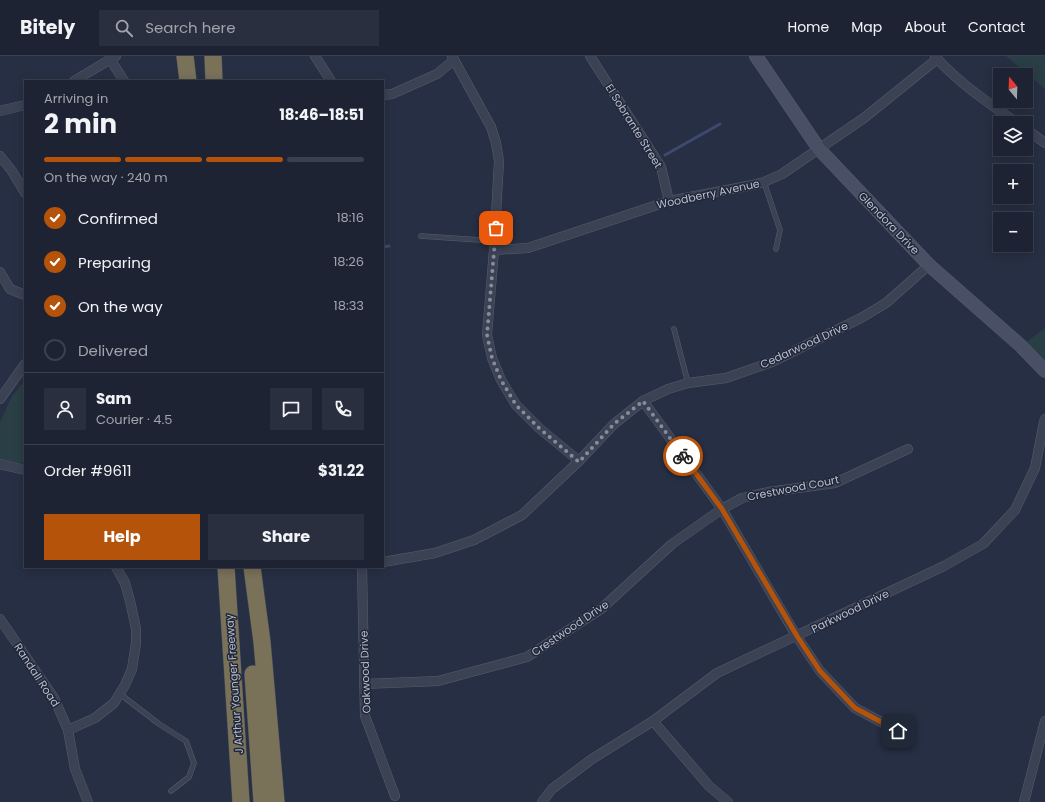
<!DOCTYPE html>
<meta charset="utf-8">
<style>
:root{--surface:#1d2333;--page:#2a2f3f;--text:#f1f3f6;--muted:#a0a4ac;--line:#3b404e;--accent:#b45309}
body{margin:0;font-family:Poppins,sans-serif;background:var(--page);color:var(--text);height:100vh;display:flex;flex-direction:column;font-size:15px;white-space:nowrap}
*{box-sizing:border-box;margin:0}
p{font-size:13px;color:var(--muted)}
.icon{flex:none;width:22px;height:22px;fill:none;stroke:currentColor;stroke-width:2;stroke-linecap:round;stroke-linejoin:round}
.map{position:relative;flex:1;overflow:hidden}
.details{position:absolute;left:24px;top:24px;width:360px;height:488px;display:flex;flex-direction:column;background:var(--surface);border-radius:0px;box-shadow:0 2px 10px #0003,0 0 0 1px var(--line)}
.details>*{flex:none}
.needle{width:26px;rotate:341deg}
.controls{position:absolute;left:993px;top:12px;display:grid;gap:8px}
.controls a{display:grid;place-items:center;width:40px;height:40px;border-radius:0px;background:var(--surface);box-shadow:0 2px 10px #0003,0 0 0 1px var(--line);font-size:20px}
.pin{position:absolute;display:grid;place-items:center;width:34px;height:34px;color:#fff;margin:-17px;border-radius:8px;box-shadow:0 2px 6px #0006}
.courier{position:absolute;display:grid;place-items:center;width:40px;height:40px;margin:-20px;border:3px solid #b45309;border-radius:50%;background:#fff;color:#222;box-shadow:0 1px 5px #0007}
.head em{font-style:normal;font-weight:700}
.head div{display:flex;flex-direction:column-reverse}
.head{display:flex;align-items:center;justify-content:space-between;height:68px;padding:0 20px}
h1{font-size:26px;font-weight:700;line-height:30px}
.bar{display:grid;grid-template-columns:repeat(4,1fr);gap:6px 4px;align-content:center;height:48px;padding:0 20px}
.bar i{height:5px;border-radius:3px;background:var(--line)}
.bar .selected{background:var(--accent)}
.bar p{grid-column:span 4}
.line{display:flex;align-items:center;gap:10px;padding:0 20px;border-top:1px solid var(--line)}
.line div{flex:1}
.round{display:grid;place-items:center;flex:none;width:42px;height:42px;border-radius:0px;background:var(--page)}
ol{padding:0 20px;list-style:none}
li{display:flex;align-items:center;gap:12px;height:44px}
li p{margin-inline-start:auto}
li .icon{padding:4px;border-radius:50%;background:var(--accent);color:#fff;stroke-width:4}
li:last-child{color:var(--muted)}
li i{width:22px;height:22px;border:2px solid var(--line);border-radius:50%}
.button{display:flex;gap:8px;margin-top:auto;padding:8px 20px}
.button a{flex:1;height:46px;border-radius:0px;background:var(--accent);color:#fff;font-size:16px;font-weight:700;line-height:46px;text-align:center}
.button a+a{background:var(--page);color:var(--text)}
header{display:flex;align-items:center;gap:24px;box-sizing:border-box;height:56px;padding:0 20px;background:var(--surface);border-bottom:1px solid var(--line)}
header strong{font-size:19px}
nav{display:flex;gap:22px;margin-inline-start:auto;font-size:14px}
.search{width:280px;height:36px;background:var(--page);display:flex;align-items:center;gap:10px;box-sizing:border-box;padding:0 14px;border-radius:0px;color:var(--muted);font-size:15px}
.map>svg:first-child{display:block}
.green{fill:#293e45}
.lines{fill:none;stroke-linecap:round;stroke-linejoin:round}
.stream{stroke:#3d4a6d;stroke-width:3}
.lane-casing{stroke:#575d6e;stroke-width:5.5}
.street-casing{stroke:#575d6e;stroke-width:10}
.secondary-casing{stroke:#575d6e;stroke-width:14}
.highway-casing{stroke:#434a5b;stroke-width:18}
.lane{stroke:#3b4253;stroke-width:4.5}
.street{stroke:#3b4253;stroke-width:9}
.secondary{stroke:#495066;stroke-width:13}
.highway{stroke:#797158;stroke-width:17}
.done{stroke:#868c9d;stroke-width:4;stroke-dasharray:0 7.2}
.route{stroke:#b45309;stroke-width:5}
.labels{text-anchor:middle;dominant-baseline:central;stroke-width:3;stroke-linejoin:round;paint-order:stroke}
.street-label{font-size:11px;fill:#b9becd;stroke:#202739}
</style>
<header>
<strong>Bitely</strong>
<div class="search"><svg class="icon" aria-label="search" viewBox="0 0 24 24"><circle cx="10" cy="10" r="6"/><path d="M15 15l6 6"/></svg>Search here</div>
<nav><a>Home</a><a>Map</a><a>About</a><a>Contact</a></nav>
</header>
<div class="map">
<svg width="1045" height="746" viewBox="0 0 1045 746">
<rect width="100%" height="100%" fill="#272f44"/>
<g class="green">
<path d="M1006,0H1045V33Z"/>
<path d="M1045,272V315L1021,290Z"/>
<path d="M25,324V396L21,412L0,408V366L11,342Z"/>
</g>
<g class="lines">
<g class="stream">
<path d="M665,99L720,68"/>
<path d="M383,191L389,190"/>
</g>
<defs>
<g id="lane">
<path d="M764,126L780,174L776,193"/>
<path d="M421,180L495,185"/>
<path d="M674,273L688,327"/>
<path d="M120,638L159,668L186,685L194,707L189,721L171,735"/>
</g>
<g id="street">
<path d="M315,0L331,25"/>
<path d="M452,0L491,71L496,87L499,105L494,194L487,279L492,302L501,324L516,349L539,372L579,405"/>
<path d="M590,0L661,111L669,145"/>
<path d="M935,0C941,8 949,15 957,22C976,39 996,52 1017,67"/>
<path d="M110,3L124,25"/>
<path d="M74,25L116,0"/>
<path d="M383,39L392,38L437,18L454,4"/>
<path d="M0,55L25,49"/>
<path d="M1026,73L1045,87"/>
<path d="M0,100L12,115L25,137"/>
<path d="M494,194L528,192L669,145L753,129L764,126L782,118L864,62L937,3"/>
<path d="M0,216L10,233L25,239"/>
<path d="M0,343L25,308"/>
<path d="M643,345L722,453L797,581L820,615L855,652L898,675"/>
<path d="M0,408L25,414"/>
<path d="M383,506L435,497L474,484L522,459L579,405L614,368L643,345L668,333L688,327L726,322L772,306L861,262L886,247L929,209"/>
<path d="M362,511L365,660L395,740"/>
<path d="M0,563L54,642L68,674L75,713L88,746"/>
<path d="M364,628L438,625L527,601L601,553L672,488L722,453L742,442L768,436L835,427L908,393"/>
<path d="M653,665L709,730L728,746"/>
<path d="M68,674L95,662L114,647L125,629L132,613L136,587V573L131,549L125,527L116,511"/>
<path d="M542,746L552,733L592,703L653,665L717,617L944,510L983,488L1015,454L1035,412L1044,366L1045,363"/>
<path d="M1024,746L1045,665"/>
</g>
<path id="secondary" d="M756,0L819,93L929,209L1021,290L1045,315"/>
<g id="highway">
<path d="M185,0L188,25"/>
<path d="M213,0L214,25"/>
<path d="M226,511L241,746"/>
<path d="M252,511L262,586L276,746"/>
<path d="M253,618L262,746"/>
</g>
</defs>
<use href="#lane" class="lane-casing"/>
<use href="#street" class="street-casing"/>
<use href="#secondary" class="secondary-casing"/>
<use href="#highway" class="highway-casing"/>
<use href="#lane" class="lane"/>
<use href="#street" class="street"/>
<use href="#secondary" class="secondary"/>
<use href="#highway" class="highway"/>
</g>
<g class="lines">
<path class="done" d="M496,172L487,279L492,302L501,324L516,349L539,372L579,406L614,368L643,345L683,400"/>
<path class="route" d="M683,400L722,453L797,580L820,615L855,652L898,675"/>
</g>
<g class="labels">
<g class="street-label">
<text transform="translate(634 70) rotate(58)">El Sobrante Street</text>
<text transform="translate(708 138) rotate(-12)">Woodberry Avenue</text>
<text transform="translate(889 167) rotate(46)">Glendora Drive</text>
<text transform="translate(804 289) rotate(-25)">Cedarwood Drive</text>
<text transform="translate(793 432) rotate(-11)">Crestwood Court</text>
<text transform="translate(850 555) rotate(-26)">Parkwood Drive</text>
<text transform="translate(570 572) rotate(-34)">Crestwood Drive</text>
<text transform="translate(365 616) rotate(-92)">Oakwood Drive</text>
<text transform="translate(37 619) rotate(57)">Randall Road</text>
<text transform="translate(234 628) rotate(-94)">J Arthur Younger Freeway</text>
</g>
</g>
</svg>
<div class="controls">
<a><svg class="needle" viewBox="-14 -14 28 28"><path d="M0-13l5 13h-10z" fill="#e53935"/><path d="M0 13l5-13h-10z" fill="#a0a4ac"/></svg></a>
<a><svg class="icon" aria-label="layers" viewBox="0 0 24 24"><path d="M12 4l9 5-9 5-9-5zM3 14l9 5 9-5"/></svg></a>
<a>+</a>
<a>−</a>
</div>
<div class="pin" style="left:496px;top:172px;background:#ea580c"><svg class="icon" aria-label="bag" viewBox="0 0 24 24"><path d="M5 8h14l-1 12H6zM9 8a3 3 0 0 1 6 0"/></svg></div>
<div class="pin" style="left:898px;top:675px;background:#1f2937"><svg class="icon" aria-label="home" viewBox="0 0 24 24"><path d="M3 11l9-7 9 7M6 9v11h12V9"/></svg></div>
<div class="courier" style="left:683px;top:400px"><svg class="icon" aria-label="bike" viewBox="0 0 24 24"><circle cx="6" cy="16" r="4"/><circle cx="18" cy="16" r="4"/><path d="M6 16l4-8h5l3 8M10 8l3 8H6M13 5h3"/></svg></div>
<section class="details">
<div class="head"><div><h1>2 min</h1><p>Arriving in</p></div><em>18:46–18:51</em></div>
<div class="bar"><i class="selected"></i><i class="selected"></i><i class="selected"></i><i></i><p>On the way · 240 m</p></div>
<ol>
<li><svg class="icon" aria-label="check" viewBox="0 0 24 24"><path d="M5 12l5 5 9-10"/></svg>Confirmed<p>18:16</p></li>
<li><svg class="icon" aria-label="check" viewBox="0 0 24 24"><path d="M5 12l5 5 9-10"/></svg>Preparing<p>18:26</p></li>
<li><svg class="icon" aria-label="check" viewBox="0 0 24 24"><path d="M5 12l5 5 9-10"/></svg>On the way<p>18:33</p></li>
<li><i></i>Delivered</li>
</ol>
<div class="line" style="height:72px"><a class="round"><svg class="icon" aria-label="person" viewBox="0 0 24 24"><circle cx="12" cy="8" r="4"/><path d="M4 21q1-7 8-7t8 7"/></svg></a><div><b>Sam</b><p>Courier · 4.5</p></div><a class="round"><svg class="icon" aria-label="chat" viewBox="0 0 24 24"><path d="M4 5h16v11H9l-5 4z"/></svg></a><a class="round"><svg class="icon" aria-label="phone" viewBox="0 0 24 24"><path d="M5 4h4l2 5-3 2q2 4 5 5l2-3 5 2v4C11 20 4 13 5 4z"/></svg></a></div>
<div class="line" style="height:52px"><div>Order #9611</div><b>$31.22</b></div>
<div class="button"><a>Help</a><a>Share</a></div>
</section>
</div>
